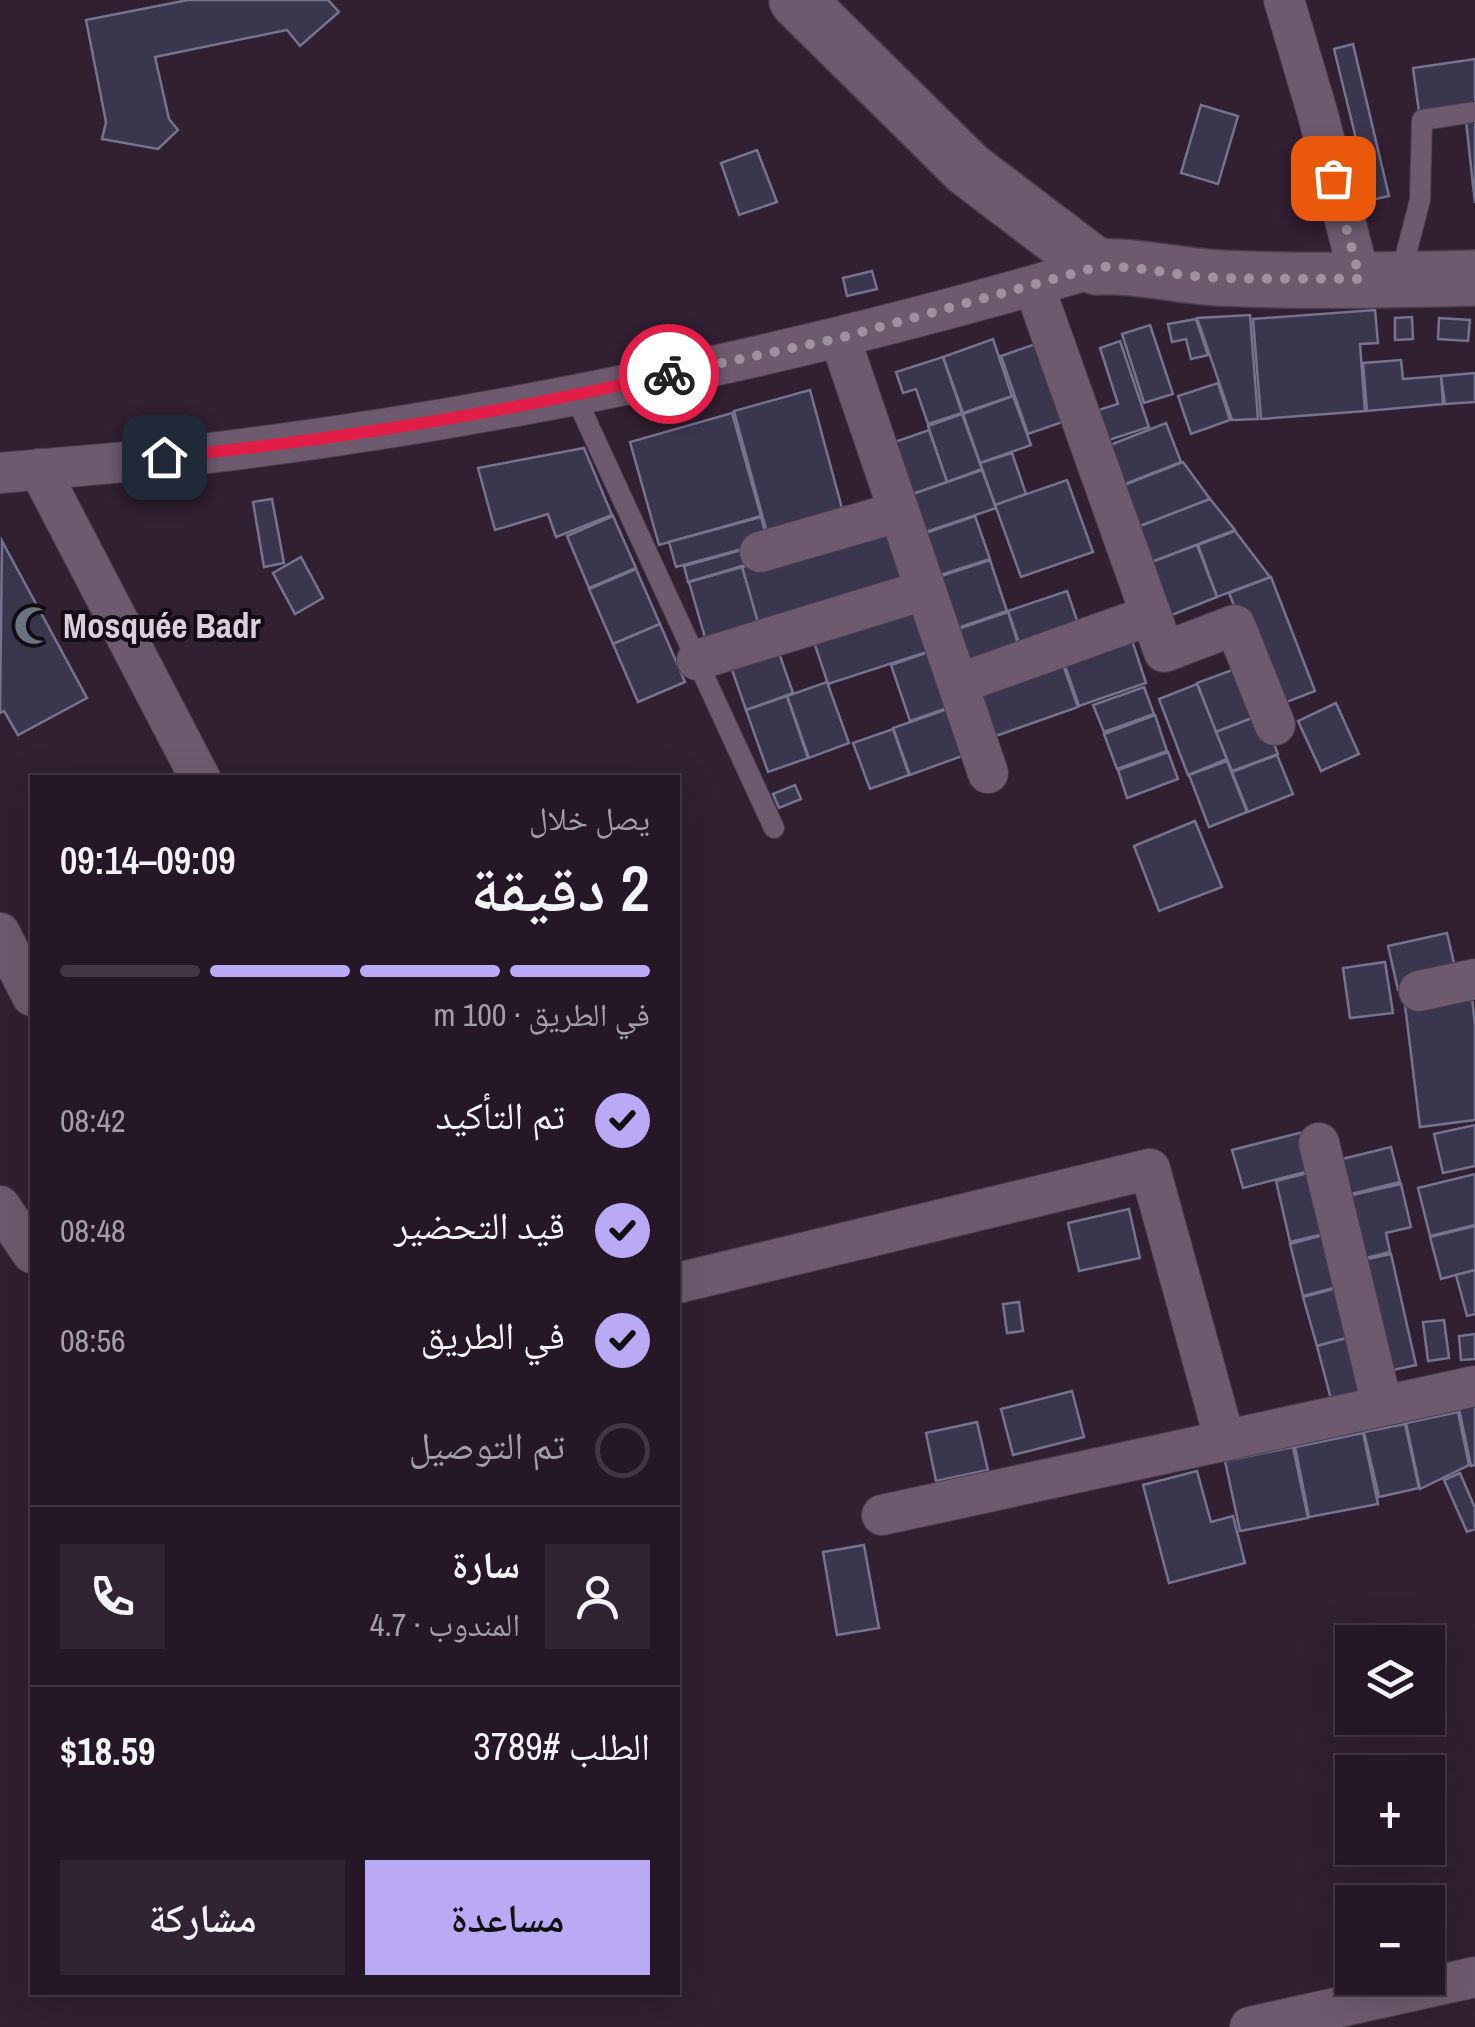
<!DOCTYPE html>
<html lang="ar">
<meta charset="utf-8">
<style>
:root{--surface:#251726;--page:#312432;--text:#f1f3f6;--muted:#a39fa7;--line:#423643;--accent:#baaaf6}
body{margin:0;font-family:"Archivo Narrow","Noto Naskh Arabic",sans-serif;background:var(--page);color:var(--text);direction:rtl;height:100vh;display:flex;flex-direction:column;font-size:38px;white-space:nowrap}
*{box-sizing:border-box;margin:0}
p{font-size:32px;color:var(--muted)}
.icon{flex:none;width:55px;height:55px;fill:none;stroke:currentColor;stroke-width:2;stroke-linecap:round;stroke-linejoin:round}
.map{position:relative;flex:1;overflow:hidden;direction:ltr}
.drawer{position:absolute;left:30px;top:775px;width:650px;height:1220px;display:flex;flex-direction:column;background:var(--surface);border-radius:0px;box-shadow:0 10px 40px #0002,0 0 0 2px var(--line);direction:rtl}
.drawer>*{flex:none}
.controls{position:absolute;left:1335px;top:1625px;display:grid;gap:20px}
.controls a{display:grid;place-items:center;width:110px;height:110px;border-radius:0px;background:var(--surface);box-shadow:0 10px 40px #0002,0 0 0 2px var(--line);font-size:50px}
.pin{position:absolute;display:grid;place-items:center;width:85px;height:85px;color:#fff;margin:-42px;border-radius:20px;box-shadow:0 5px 15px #0006}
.courier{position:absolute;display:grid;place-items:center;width:100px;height:100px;margin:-50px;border:8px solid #e11d48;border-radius:50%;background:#fff;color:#222;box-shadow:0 2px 12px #0007}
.head em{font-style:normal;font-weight:600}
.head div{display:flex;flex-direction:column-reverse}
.head{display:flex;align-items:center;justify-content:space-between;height:170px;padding:0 30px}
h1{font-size:65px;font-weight:600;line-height:75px}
.bar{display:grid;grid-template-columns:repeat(4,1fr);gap:15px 10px;align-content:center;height:120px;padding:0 30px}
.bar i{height:12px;border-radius:8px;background:var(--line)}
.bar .current{background:var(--accent)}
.bar p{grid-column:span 4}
.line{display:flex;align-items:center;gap:25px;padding:0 30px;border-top:2px solid var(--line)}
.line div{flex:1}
.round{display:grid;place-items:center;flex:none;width:105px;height:105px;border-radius:0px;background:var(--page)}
ol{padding:0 30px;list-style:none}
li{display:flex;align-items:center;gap:30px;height:110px}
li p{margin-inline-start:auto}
li .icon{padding:10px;border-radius:50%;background:var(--accent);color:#111;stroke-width:4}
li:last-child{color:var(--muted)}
li i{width:55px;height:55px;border:5px solid var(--line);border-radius:50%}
.action{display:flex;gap:20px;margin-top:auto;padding:20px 30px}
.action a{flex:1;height:115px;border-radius:0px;background:var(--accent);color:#111;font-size:40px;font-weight:600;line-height:115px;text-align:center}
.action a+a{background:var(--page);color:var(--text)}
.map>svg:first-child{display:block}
.building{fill:#39364e;stroke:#76738f;stroke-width:2.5}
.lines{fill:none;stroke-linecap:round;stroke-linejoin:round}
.lane-casing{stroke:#4b3c4c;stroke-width:22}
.street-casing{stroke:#4b3c4c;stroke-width:42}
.secondary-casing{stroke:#4b3c4c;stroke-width:58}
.lane{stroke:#6e5a6f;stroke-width:20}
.street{stroke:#6e5a6f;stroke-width:40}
.secondary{stroke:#6e5a6f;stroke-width:55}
.done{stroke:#a091a0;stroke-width:10;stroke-dasharray:0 18}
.route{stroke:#e11d48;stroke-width:12}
.labels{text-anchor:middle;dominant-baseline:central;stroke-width:8;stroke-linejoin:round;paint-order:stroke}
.poi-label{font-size:35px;font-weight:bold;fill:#dbcfdb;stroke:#140c15;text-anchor:start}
</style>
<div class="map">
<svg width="1475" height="2027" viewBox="0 0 1475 2027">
<rect width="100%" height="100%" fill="#311f32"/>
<g class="building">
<path d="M188,0H328L339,12L300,46L287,30L155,57L169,119L178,130L158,149L102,139L106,122L86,20Z"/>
<path d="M1353,44L1389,196L1371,200L1334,49Z"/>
<path d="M1475,59V104L1419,112L1413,68Z"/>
<path d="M1201,105L1238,116L1218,184L1181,173Z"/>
<path d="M1475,120V203L1466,121Z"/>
<path d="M757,150L777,202L739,215L721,163Z"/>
<path d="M872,271L877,289L847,296L843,278Z"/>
<path d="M1375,310L1378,343L1360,344L1365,411L1261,419L1253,319Z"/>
<path d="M1250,315L1258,419L1232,420L1197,318Z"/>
<path d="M1412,317L1413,339L1395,340V318Z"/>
<path d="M1439,318L1470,320L1468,341L1438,339Z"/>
<path d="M1196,319L1208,355L1191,359L1186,339L1172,342L1168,324Z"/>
<path d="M1150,325L1173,394L1144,403L1122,334Z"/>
<path d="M993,339L1012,396L963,413L943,357Z"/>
<path d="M1044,341L1071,419L1028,434L1001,356Z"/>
<path d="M1120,341L1149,427L1106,441L1095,411L1118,404L1100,348Z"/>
<path d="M943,357L962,413L928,424L916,389L903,393L896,372Z"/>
<path d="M1401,360L1403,379L1441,376L1443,404L1367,411L1363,363Z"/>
<path d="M1475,373V402L1445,404L1441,376Z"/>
<path d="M1218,383L1230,420L1191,434L1178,396Z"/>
<path d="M810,390L843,512L767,533L734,411Z"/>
<path d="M1013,396L1031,445L980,463L963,414Z"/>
<path d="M732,413L761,516L659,545L630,442Z"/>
<path d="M962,414L982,469L947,482L928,426Z"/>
<path d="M1166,423L1181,462L1120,486L1105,447Z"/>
<path d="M929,430L947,482L907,496L889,444Z"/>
<path d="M584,448L612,515L556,537L548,514L495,530L478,468Z"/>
<path d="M1012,453L1026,494L995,505L980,463Z"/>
<path d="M1183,462L1210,499L1135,528L1119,487Z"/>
<path d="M982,470L996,508L920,534L907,496Z"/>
<path d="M1067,480L1093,552L1021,577L995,505Z"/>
<path d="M272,499L284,563L264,567L253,502Z"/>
<path d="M1210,499L1235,530L1149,563L1135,528Z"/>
<path d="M613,516L636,568L589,588L567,536Z"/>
<path d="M975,516L990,559L934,577L920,535Z"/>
<path d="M761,517L768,542L676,567L669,542Z"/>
<path d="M887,526L905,587L759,628L742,567Z"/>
<path d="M1235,531L1270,577L1217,597L1198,545Z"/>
<path d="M2,541L87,698L18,735L4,711L0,713Z"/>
<path d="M1197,545L1217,597L1169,616L1149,563Z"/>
<path d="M745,549L749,564L688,582L684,566Z"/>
<path d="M301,557L323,598L295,614L273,573Z"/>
<path d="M990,560L1007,611L952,630L935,578Z"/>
<path d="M742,567L759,626L706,641L689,582Z"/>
<path d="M636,569L660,624L613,644L589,589Z"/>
<path d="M1271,577L1315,691L1274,707L1229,593Z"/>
<path d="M1067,591L1079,626L1020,646L1008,611Z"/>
<path d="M919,600L936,649L828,684L812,636Z"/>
<path d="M1008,612L1019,647L964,665L952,631Z"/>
<path d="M660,624L685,682L638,702L613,644Z"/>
<path d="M1130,634L1146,683L1079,706L1062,657Z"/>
<path d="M937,649L956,705L910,721L891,665Z"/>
<path d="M778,650L793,693L746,710L731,667Z"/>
<path d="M1061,659L1078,707L993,737L976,689Z"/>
<path d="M1243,666L1262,714L1216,732L1197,683Z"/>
<path d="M827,682L849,743L809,758L787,696Z"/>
<path d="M1197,684L1227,759L1188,775L1159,699Z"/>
<path d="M1144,687L1154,714L1104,732L1093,705Z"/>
<path d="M787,696L808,758L768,772L746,710Z"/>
<path d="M1336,703L1359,754L1321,771L1298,721Z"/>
<path d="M956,706L973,752L910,775L893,728Z"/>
<path d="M1262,714L1278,754L1232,771L1216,732Z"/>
<path d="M1155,715L1167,751L1117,769L1104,734Z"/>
<path d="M893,729L909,775L870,789L853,743Z"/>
<path d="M1168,752L1178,779L1127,798L1118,770Z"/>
<path d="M1277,755L1293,794L1248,812L1232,772Z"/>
<path d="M1227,761L1247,812L1209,827L1189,775Z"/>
<path d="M795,785L801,799L779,808L773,794Z"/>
<path d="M1195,821L1222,887L1159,911L1134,846Z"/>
<path d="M1447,933L1457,976L1398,990L1388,946Z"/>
<path d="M1385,962L1393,1013L1350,1018L1343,968Z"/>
<path d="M1471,989L1475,1025V1120L1420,1127L1404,997Z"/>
<path d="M1475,1125V1166L1443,1173L1434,1134Z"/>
<path d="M1303,1132L1313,1170L1243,1188L1232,1150Z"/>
<path d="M1391,1147L1400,1182L1339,1197L1330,1162Z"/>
<path d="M1312,1172L1328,1233L1290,1242L1276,1181Z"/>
<path d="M1475,1174V1225L1430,1236L1418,1188Z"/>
<path d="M1401,1184L1411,1227L1386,1233L1390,1252L1358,1260L1343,1197Z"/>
<path d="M1129,1209L1140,1258L1079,1271L1068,1223Z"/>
<path d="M1475,1226V1270L1441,1279L1430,1237Z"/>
<path d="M1327,1234L1341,1286L1303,1296L1290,1244Z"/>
<path d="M1391,1254L1416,1365L1384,1372L1358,1261Z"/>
<path d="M1475,1270V1314L1467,1316L1456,1275Z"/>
<path d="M1341,1287L1354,1336L1317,1346L1303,1297Z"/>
<path d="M1019,1302L1023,1331L1007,1333L1003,1304Z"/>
<path d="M1444,1320L1449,1358L1428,1361L1423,1322Z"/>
<path d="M1475,1334V1359L1461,1360L1459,1336Z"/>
<path d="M1354,1336L1369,1393L1332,1403L1317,1346Z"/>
<path d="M1072,1391L1084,1437L1013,1455L1001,1409Z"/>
<path d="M1475,1400V1465L1471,1466L1458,1404Z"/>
<path d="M1458,1412L1469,1465L1420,1489L1406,1423Z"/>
<path d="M977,1422L988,1470L936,1481L926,1433Z"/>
<path d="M1405,1424L1419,1488L1379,1497L1364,1432Z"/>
<path d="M1363,1433L1378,1504L1309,1517L1295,1447Z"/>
<path d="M1293,1447L1308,1518L1240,1531L1225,1461Z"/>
<path d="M1197,1471L1211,1522L1233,1516L1245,1563L1169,1583L1143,1485Z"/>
<path d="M1460,1473L1475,1508V1529L1467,1532L1444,1480Z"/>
<path d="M864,1545L879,1628L837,1635L823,1552Z"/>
</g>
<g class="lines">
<defs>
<g id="lane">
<path d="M1400,277L1420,200L1422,120L1475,112"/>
<path d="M575,396L774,828"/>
</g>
<g id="street">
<path d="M1284,0L1318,115L1360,279"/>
<path d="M840,338L988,773"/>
<path d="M39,469L200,778"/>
<path d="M0,473C75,466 151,461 226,451C520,414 812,351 1097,267"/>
<path d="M760,552L898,512"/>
<path d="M1151,615L1164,652L1235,625L1275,725"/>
<path d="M697,660L925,590"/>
<path d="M958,684L1151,615L1034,286"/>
<path d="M0,933L32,996"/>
<path d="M1419,991L1475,979"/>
<path d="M1319,1143L1382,1405"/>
<path d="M0,1206L32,1253"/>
<path d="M678,1283L1150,1169L1225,1441"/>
<path d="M882,1515L1475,1386"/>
<path d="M1250,2027L1475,1977"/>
</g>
<path id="secondary" d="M797,0L968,169L1097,267C1138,265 1178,276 1219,278C1304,282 1390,280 1475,278"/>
</defs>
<use href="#lane" class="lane-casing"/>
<use href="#street" class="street-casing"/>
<use href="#secondary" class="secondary-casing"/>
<use href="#lane" class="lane"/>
<use href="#street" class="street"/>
<use href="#secondary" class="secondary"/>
</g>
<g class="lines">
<path class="done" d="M669,374L840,338L1097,267C1133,265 1168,274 1204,277C1256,280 1308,278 1360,279L1333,178"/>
<path class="route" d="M164,457C330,441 507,412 669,374"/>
</g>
<defs>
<symbol id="mosque-bare" viewBox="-9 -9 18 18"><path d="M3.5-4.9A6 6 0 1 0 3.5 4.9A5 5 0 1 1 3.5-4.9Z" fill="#6b7280" stroke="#140c15" stroke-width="2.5" paint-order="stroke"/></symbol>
</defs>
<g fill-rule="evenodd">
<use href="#mosque-bare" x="6" y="598" width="55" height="55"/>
</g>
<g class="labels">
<g class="poi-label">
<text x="63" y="625">Mosquée Badr</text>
</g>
</g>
</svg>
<div class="controls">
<a><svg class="icon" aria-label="layers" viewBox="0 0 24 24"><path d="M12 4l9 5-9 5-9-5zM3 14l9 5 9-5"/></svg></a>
<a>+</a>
<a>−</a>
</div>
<div class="pin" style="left:1333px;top:178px;background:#ea580c"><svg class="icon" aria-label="bag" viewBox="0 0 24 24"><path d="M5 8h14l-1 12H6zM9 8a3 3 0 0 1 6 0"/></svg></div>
<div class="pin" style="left:164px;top:457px;background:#1f2937"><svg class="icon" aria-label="home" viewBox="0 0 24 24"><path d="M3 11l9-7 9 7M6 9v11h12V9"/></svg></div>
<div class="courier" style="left:669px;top:374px"><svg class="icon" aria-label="bike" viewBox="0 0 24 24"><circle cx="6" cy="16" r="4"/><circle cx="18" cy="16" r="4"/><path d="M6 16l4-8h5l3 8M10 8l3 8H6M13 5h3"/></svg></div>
<section class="drawer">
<div class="head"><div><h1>2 دقيقة</h1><p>يصل خلال</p></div><em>09:09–09:14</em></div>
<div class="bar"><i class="current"></i><i class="current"></i><i class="current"></i><i></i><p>في الطريق · 100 m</p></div>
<ol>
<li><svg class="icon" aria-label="check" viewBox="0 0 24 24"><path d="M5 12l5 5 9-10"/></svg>تم التأكيد<p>08:42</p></li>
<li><svg class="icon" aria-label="check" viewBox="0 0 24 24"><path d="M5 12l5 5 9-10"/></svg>قيد التحضير<p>08:48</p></li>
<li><svg class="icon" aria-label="check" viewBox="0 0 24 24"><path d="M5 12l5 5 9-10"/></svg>في الطريق<p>08:56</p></li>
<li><i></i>تم التوصيل</li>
</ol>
<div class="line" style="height:180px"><a class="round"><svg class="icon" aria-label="person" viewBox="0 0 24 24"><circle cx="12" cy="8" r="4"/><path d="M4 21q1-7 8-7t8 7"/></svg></a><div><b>سارة</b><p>المندوب · 4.7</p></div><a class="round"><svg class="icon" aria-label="phone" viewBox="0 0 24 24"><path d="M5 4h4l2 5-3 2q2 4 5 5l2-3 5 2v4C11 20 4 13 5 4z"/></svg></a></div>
<div class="line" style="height:130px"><div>الطلب #3789</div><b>$18.59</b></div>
<div class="action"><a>مساعدة</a><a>مشاركة</a></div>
</section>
</div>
